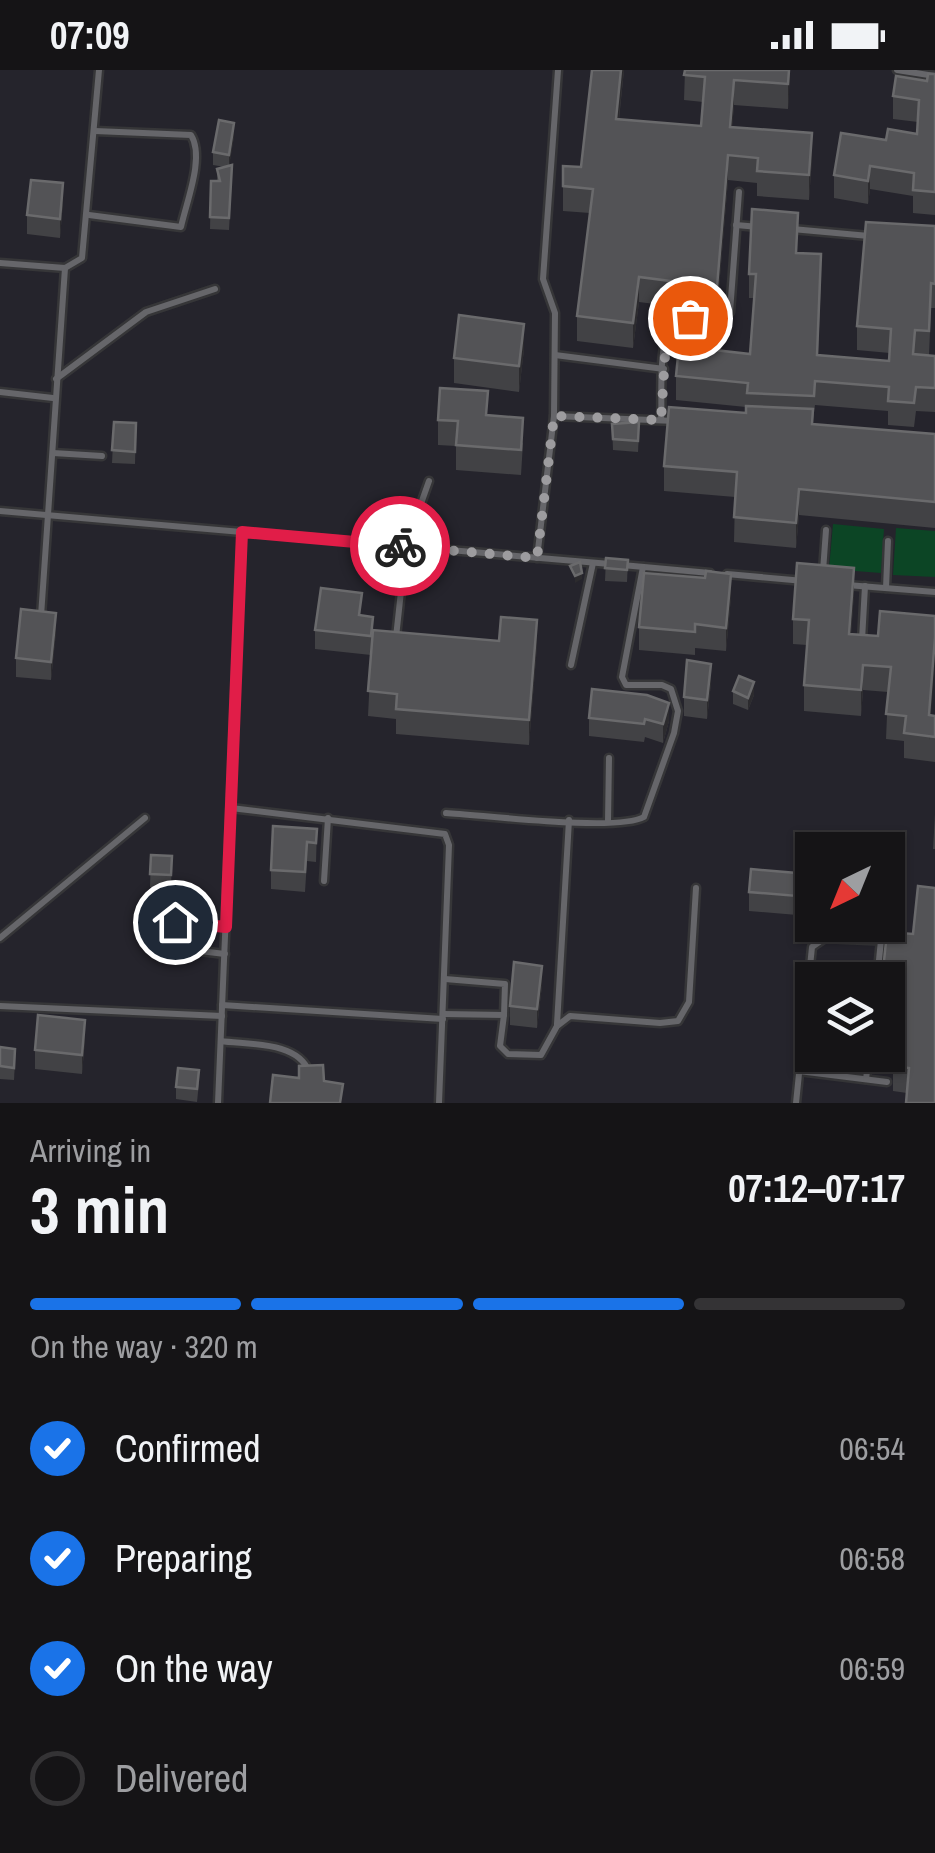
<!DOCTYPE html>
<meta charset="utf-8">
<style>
:root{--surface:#151416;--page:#222123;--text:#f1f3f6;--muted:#9d9ea1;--line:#343335;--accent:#1a73e8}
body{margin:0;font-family:"Archivo Narrow",sans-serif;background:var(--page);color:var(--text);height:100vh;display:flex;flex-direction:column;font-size:38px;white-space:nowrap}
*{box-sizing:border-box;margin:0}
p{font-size:32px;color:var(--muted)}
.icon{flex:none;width:55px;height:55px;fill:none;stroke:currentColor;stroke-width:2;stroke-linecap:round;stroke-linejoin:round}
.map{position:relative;height:1033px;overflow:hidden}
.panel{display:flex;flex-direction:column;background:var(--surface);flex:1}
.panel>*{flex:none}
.needle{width:65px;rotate:223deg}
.fabs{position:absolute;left:795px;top:762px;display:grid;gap:20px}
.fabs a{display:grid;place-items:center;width:110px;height:110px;border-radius:0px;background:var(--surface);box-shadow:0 2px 8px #0004,0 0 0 2px var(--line);font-size:50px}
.pin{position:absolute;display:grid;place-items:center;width:85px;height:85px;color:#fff;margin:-42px;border:5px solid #fff;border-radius:50%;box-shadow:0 2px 10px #0007}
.courier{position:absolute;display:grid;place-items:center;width:100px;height:100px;margin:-50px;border:8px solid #e11d48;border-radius:50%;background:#fff;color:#222;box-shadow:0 2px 12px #0007}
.headline em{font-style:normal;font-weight:700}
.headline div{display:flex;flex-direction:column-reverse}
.headline{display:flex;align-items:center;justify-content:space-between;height:170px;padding:0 30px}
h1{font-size:65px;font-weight:700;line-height:75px}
.bar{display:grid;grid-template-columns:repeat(4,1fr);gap:15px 10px;align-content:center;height:120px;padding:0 30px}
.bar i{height:12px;border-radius:8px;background:var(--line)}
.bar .selected{background:var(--accent)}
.bar p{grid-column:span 4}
ol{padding:0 30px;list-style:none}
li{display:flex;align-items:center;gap:30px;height:110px}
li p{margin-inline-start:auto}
li .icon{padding:10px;border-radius:50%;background:var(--accent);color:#fff;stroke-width:4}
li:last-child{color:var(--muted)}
li i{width:55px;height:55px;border:5px solid var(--line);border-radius:50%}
.status{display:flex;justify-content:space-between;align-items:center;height:70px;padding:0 50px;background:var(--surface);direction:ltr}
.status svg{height:28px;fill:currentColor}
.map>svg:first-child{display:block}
.built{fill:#25242c;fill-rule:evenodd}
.green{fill:#0c4525}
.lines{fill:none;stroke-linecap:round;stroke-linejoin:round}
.service-casing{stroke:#363638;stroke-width:11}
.service{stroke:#66666a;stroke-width:6}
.wall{fill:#424245}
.shaded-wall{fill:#2c2b2e}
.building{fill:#535356;stroke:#6a6a6c;stroke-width:2.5}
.done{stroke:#9d9c9f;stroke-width:10;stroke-dasharray:0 18}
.route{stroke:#e11d48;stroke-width:12}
</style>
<div class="status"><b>07:09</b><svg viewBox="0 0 49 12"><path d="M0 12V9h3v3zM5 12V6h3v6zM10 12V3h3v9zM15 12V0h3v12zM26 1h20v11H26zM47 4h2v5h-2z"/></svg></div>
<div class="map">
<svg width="935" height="1033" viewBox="0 0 935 1033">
<rect width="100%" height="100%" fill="#1c1b1e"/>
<path class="built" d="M0,0H935V1033H0ZM812,780H888V855H812ZM812,910H888V985H812Z"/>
<g class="green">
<path d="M833,454L884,459L881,503L829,499Z"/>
<path d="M896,458L935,461V507L893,505Z"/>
</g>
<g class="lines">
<defs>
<g id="service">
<path d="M897,0L935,6"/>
<path d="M89,145L181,157C186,133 205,87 191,65L95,61"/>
<path d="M736,155L759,157"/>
<path d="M792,159L869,166"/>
<path d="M0,193L65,198L82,188L99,0"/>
<path d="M555,285L664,299"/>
<path d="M56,309L146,242L215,219"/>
<path d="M0,322L53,328"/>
<path d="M554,346L555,243L543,209L558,0"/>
<path d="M661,350C663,322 655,264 680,247L714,252L730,242L739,122"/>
<path d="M53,383L102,386"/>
<path d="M0,441L610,494"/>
<path d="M537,488L554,346L675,351"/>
<path d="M622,495L710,503"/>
<path d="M823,501L826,460"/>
<path d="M727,504L804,511"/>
<path d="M847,515L935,522"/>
<path d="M886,518L888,471"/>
<path d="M41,546L65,198"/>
<path d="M396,567L406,476L429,411"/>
<path d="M862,570L865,516"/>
<path d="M571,595L593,493"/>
<path d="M231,738L445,764L449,775L439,1033"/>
<path d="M446,743C484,745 617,762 644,747L674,663L678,641L671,619L662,615H626L622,607L643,497"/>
<path d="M608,751L609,688"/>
<path d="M324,811L328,748"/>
<path d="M175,852L226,857"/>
<path d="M0,868L145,748"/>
<path d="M175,878L225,884"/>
<path d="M445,909L505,914L504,945"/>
<path d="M877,910L881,870"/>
<path d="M222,935L443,949"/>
<path d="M0,936L222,946"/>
<path d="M444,944L504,945L500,976L508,984L541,985L557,956L570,946L660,953L678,951L689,932L696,818"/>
<path d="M557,954L569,750"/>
<path d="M221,971C248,975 298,971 309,1002"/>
<path d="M799,1001L887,1012"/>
<path d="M866,1009L869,985"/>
<path d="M218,1033L242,462"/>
<path d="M796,1033L812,877L825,868L890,871"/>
</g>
</defs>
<use href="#service" class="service-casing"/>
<use href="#service" class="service"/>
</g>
<g class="wall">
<path d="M592,0H624L619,49L701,56L703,32L684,30L685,0H790L788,39L734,35L732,57L812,88L809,130L757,126V113L728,110L717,242L639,232L633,278L577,271V246L590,143L563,141V96L581,97Z"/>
<path d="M935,4V145L913,143V126L870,119L868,134L834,128V105L886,70L917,64L918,52L893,49V26L927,11Z"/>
<path d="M234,66L229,96L232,107L229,160L210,159L211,111H217V99L225,97L213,95V82Z"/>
<path d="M63,132L60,168L27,164V145Z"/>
<path d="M935,156V238H931L929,285L935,286V342L916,341L914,357L888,355V341L815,335L813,350V354L935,364V458L799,445L796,478L734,472L735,427L664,421V396L746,343V337L676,330V306L750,284L755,228H749V204L797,183L821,208L818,285L889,291L890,283L857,280V256Z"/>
<path d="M524,279L519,322L454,313V288Z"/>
<path d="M488,345L523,373L521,405L456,400V376L438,375V350Z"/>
<path d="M114,352L136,353L135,394L112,393Z"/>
<path d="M612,354L639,363L638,382L613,380Z"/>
<path d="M606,488L628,490L627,512L605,511Z"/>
<path d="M705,508L731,527L726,581L695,578V585L639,580V557Z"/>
<path d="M854,523L851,564L878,566L931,645L935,646V692L904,688V671L886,669L888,622L863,620L861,646L804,641V615L807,575L793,574V549Z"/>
<path d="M362,546L373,560L537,575L529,675L396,664V649L368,646L371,585L315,579V560Z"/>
<path d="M56,562L51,610L16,607V588Z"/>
<path d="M711,613L707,649L684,646V627Z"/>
<path d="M733,621L754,625L748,640L733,634Z"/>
<path d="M589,648L669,651L663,673L645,667L644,672L589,666Z"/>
<path d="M935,744V779H933Z"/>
<path d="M317,759L316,792L307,791L305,822L271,819V800Z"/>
<path d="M151,785L172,786L171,818L150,817Z"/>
<path d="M808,804L809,846L749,841V822Z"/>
<path d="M935,818L907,1023L893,1021V1001L876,999V985H888V910L913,864Z"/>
<path d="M145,831L164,832L162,877L143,876Z"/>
<path d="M542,915L537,958L510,955V936Z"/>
<path d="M85,969L82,1004L35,999V980Z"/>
<path d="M0,977L15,992L14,1010L0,1009Z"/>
<path d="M199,1013L197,1032L176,1029V1017Z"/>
</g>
<g class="shaded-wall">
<path d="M621,0H624L616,74V49Z"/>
<path d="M789,0L790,10L788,39V14Z"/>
<path d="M734,10V35L730,82V57Z"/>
<path d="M234,53V66L229,98V85Z"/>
<path d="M812,63V88L809,130V105Z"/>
<path d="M728,85V110L717,242V217Z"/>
<path d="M870,96V119L868,134V111Z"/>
<path d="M63,113V132L60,168V149Z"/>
<path d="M639,207V232L633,278V253Z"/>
<path d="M524,254V279L519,322V296Z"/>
<path d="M799,419V445L796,478V453Z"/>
<path d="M854,498V523L849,589V564Z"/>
<path d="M582,503V509L575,513V506Z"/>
<path d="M731,504V527L726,581V558Z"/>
<path d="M56,543V562L51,610V592Z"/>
<path d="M537,550V575L529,675V650Z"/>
<path d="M935,567V593L929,670V645Z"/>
<path d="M711,594V613L707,649V630Z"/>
<path d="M863,595V620L861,646V620Z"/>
<path d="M754,612V625L748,640V628Z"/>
<path d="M669,633V651L663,673V654Z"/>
<path d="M542,896V915L537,958V939Z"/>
<path d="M85,950V969L82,1004V985Z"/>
</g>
<g class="building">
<path d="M592,0H621L616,49L701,56L705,7L684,5L685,0H789L788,14L734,10L730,57L812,63L809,105L757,101L758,88L728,85L717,217L639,207L633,253L577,246L593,119L563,116V96L581,97Z"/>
<path d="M928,4H935V122L913,120L914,103L870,96L868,111L834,105L841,63L886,70L888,59L917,64L919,30L893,26L896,6L927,11Z"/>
<path d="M219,50L234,53L229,85L213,82Z"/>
<path d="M232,95L229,148L210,147L211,111H220L217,99Z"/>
<path d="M31,110L63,113L60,149L27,145Z"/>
<path d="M752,139L798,143L796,183L821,184L817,285L889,291L891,259L857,256L866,152L935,156V214L931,213L929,261L915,260L913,284L935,286V318L916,317L914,333L888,331L889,317L815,311L814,326L747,323L748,313L676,306L679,276L750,284L756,204H749Z"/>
<path d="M459,245L524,254L519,296L454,288Z"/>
<path d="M440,318L488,321L486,345L523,348L521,380L456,375L458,351L438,350Z"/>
<path d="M746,336L813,339L812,354L935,364V432L799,419L796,453L734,447L737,402L664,396L669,337L746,343Z"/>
<path d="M114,352L136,353L135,382L112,380Z"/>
<path d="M639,352L638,371L613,369L612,354Z"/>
<path d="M606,488L628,490L627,500L605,498Z"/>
<path d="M580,492L582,503L575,506L570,496Z"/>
<path d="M797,493L854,498L849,564L878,566L880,541L935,546V567L929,645L935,646V667L904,663L906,646L886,644L891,597L863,595L861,620L804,615L809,550L793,549Z"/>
<path d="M706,501L731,504L726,558L695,554V562L639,557L644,503L705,508Z"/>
<path d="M321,518L362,523L359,545L373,547L371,566L315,560Z"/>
<path d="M21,539L56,543L51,592L16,588Z"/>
<path d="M501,547L537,550L529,650L396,639L397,624L368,621L373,560L499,571Z"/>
<path d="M687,590L711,594L707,630L684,627Z"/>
<path d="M739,606L754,612L748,628L733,621Z"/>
<path d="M592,619L647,625L669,633L663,654L645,649L644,654L589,648Z"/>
<path d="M273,756L317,759L316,773L307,772L305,802L271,800Z"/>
<path d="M151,785L172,786L171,805L150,804Z"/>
<path d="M751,799L808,804L809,827L749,822Z"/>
<path d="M918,816L935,818V1033H906L909,998L893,996L895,976L888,975V910H882L887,862L913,864Z"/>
<path d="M145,831L164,832L162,865L143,864Z"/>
<path d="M514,892L542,896L537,939L510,936Z"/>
<path d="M38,945L85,950L82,985L35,980Z"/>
<path d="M0,977L15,979L14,998L0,996Z"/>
<path d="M323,995L324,1011L343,1014L340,1033H270L273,1005L299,1008V996Z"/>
<path d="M178,998L199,1000L197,1019L176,1017Z"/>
</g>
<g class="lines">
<path class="done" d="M400,476L537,488L554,346L661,350L666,270L672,252L680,247L690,248"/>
<path class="route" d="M175,852L226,857L242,462L400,476"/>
</g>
</svg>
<div class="fabs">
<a><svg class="needle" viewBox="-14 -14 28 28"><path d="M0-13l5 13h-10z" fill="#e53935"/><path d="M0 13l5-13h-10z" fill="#9d9ea1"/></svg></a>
<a><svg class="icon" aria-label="layers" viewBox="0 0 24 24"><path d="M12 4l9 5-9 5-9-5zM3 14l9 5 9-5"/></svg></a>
</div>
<div class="pin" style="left:690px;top:248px;background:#ea580c"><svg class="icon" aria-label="bag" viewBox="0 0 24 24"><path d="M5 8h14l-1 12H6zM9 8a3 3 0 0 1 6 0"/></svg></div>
<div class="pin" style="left:175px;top:852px;background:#1f2937"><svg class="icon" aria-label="home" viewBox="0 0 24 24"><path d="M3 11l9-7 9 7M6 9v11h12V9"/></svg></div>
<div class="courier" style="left:400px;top:476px"><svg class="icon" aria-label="bike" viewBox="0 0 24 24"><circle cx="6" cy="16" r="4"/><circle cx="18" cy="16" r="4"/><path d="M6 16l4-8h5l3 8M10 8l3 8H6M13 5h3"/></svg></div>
</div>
<section class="panel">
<div class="headline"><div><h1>3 min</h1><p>Arriving in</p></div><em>07:12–07:17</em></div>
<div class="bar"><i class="selected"></i><i class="selected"></i><i class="selected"></i><i></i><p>On the way · 320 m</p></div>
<ol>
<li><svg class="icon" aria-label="check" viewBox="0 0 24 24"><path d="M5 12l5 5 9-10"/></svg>Confirmed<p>06:54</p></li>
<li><svg class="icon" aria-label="check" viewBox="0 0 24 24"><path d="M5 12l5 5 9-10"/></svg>Preparing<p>06:58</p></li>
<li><svg class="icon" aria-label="check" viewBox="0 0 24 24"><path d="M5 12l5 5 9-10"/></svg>On the way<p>06:59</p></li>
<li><i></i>Delivered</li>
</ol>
</section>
